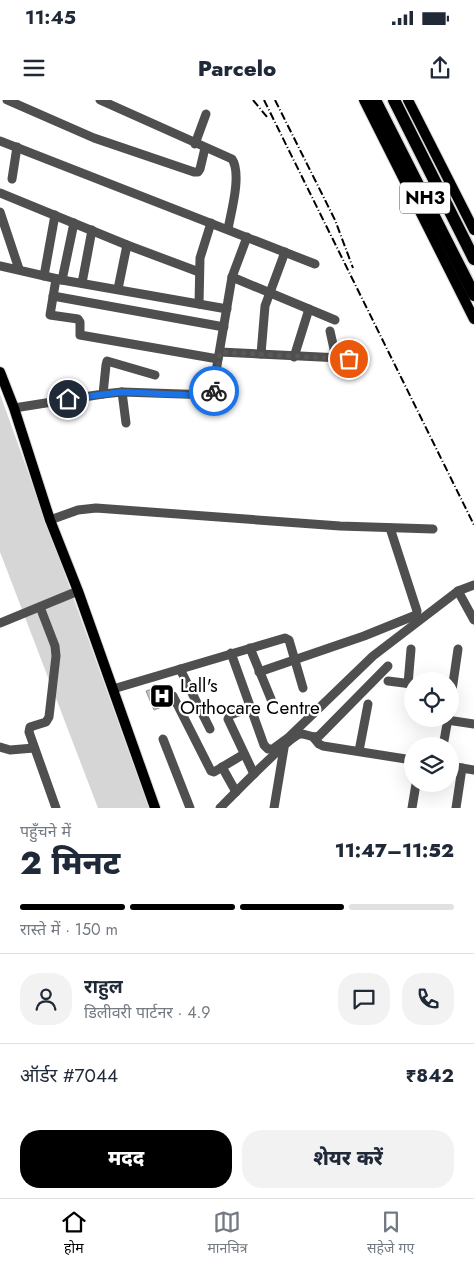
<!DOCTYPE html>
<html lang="hi">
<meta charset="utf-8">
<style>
:root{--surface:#fff;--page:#f2f2f3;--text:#1f2937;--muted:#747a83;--line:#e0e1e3;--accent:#000}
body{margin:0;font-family:Jost,"Noto Sans Devanagari",sans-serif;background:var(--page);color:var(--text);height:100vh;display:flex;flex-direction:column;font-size:19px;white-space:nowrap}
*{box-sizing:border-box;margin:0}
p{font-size:16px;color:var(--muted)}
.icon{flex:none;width:28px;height:28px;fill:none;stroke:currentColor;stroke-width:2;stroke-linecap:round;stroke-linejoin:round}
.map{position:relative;height:708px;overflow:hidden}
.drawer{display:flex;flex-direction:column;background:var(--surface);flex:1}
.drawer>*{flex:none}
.buttons{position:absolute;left:404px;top:572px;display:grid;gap:10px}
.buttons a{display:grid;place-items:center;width:55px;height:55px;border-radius:50%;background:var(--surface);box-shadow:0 5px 20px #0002;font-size:25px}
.pin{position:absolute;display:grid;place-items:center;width:42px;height:42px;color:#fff;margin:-21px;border:2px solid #fff;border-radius:50%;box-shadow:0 1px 5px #0007}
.courier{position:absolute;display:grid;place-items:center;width:50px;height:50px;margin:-25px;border:4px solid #1a73e8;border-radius:50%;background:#fff;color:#222;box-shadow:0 1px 6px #0007}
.headline em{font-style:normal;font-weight:800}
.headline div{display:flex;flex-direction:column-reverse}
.headline{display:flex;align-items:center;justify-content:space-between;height:85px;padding:0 20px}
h1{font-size:32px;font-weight:800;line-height:38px}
.bar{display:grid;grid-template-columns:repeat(4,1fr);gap:8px 5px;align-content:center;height:60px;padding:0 20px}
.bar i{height:6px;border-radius:4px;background:var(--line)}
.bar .on{background:var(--accent)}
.bar p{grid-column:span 4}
.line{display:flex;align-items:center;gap:12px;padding:0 20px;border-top:1px solid var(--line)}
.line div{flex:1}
.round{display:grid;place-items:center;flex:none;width:52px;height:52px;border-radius:20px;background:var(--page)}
.button{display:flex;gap:10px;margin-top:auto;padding:10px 20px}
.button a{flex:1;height:58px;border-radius:20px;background:var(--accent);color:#fff;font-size:20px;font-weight:800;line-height:58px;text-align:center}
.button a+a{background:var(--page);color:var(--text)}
.status{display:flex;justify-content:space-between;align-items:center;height:35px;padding:0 25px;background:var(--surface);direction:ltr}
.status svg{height:14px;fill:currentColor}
header{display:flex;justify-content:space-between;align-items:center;height:65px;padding:0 20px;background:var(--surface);font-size:22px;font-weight:800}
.dock{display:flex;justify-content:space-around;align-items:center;height:70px;border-top:1px solid var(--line);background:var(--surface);font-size:14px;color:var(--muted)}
.dock a{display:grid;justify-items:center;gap:2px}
.dock .on{color:var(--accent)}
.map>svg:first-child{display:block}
.green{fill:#d6d6d6}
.building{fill:#bfbfbf;stroke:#939393}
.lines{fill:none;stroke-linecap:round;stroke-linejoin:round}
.major-casing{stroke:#dbdbdb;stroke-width:12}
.highway-casing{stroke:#dbdbdb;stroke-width:15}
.minor{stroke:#4f4f4f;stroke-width:9}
.major{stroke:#000;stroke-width:10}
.highway{stroke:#000;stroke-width:12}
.rail{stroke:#000;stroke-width:2;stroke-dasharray:8 2.5 1 2.5;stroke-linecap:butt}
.done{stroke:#595959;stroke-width:5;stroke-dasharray:0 9}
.route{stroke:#1a73e8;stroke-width:6}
.labels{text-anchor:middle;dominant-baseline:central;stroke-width:4.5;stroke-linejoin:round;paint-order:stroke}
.shield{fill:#fff;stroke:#4c4c4c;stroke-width:1}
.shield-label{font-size:18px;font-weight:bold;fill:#000}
.poi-label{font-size:19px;fill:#000;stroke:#fff;text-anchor:start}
</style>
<div class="status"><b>11:45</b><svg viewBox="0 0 49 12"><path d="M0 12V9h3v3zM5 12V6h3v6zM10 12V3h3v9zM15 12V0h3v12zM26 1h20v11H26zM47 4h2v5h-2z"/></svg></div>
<header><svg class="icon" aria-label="menu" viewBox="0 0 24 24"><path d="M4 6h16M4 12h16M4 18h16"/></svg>Parcelo<svg class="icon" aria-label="share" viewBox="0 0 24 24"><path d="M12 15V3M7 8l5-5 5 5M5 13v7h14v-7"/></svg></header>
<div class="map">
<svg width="474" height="708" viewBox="0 0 474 708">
<rect width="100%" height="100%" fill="#fff"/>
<path class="green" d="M0,294L149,708H98L0,452Z"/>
<path class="building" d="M160,586L167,605L154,610L146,591Z"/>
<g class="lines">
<defs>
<g id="major">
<path d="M364,0L474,219"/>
<path d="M408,0L474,130"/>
<path d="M0,272L14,308L50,420L78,491L155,708"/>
</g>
<g id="highway">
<path d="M375,0L474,195"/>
<path d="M394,0L474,159"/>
</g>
</defs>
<use href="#major" class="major-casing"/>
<use href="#highway" class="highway-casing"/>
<g class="minor">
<path d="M7,0L94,38L194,72H198L200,69L205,48"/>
<path d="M100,0L232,59C242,74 231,112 228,129"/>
<path d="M0,41L315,164"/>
<path d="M195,44L206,14"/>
<path d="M12,79L17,47"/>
<path d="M0,93L127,145L199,172"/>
<path d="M0,112L19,169"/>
<path d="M0,166L62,180L227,209"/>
<path d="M44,176L55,115"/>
<path d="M232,177L335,220"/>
<path d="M56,179L50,215L78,219L80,222V235L218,259"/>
<path d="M62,180L74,123"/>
<path d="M82,183L92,130"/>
<path d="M118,189L127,145"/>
<path d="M53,196L224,227"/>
<path d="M199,204L200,158L211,123"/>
<path d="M330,231L336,258"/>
<path d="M220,252L361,259"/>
<path d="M261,254L265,206L285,152"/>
<path d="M294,257L309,209"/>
<path d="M122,292L126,323"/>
<path d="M103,294L122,292L212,295L232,177L247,137"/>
<path d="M14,308L103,294L106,265L107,261L155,275"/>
<path d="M50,420L78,410L96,408L340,426L433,429"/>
<path d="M458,491L474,520"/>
<path d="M40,507L55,546L56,556L49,617L46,622L30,627L29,632L56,708"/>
<path d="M0,523L78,491"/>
<path d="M250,548L271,599"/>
<path d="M231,553L264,645L268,649H273L288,638L373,556L458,491L474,485"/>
<path d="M180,569L210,629"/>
<path d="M259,572L364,536L416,515L417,511L390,428"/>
<path d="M388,581L412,584"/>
<path d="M408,584L411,549"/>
<path d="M113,589L285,538L289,540L303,588"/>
<path d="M173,596L211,671L214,672L244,654"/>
<path d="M450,604L458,549"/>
<path d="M250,608L230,615L228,619L254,674"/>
<path d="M447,620L474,624"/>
<path d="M314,638L319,644L323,646L412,660"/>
<path d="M163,639L190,708"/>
<path d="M443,646L448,619"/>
<path d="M0,647L10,650L34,648"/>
<path d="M359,651L368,604"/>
<path d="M450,666L474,670"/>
<path d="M222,667L236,692"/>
<path d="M220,708C231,697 289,637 300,634C307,633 311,639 319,636L388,566"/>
<path d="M274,708L284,648"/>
<path d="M412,708L416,684"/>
<path d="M456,708L462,668"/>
</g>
<use href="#major" class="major"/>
<use href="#highway" class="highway"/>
<g class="rail">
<path d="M253,0L267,17"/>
<path d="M264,0L474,425"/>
<path d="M275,0L335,120L353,168"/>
</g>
</g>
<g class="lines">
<path class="done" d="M214,291L220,252L349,259"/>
<path class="route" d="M68,299L122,292L208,296L212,295L214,291"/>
</g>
<defs>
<symbol id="hospital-square" viewBox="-11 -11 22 22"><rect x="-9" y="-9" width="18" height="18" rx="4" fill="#000" stroke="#fff"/><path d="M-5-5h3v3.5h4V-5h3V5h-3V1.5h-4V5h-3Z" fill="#fff"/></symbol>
</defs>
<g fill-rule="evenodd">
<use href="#hospital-square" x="148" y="582" width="28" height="28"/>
</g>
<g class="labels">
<rect class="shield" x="400" y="82.5" width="50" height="31" rx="4"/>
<g class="shield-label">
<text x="425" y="98">NH3</text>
</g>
<g class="poi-label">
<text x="180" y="585">Lall's<tspan x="180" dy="22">Orthocare Centre</tspan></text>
</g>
</g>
</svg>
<div class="buttons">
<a><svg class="icon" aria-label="locate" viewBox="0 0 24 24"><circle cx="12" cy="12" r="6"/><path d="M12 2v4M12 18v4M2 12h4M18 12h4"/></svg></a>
<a><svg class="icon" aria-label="layers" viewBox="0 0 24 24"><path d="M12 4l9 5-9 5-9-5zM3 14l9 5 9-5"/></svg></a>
</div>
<div class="pin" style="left:349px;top:259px;background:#ea580c"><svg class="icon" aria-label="bag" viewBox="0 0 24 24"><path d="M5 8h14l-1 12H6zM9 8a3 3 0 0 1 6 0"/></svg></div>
<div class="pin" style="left:68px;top:299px;background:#1f2937"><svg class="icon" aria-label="home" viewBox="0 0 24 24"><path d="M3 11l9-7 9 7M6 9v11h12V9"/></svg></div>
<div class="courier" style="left:214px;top:291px"><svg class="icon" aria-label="bike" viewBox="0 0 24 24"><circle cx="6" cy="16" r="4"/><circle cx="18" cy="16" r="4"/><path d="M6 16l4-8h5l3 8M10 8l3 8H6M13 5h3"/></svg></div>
</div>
<section class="drawer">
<div class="headline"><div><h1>2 मिनट</h1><p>पहुँचने में</p></div><em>11:47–11:52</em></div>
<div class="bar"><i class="on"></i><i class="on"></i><i class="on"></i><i></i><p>रास्ते में · 150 m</p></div>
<div class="line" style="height:90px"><a class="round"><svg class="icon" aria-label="person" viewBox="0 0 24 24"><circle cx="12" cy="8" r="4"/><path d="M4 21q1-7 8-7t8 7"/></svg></a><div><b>राहुल</b><p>डिलीवरी पार्टनर · 4.9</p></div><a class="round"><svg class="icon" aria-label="chat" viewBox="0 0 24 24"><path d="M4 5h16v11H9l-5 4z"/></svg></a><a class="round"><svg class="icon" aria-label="phone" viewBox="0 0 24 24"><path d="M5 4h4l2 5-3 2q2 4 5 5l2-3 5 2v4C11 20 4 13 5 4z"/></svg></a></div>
<div class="line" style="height:65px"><div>ऑर्डर #7044</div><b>₹842</b></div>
<div class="button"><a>मदद</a><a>शेयर करें</a></div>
</section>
<nav class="dock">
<a class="on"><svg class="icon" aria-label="home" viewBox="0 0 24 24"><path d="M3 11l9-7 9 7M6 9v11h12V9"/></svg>होम</a>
<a><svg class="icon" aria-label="map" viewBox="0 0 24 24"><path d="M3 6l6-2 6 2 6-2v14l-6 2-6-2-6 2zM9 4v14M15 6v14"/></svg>मानचित्र</a>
<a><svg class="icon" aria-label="saved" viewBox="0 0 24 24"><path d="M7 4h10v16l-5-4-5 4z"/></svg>सहेजे गए</a>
</nav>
